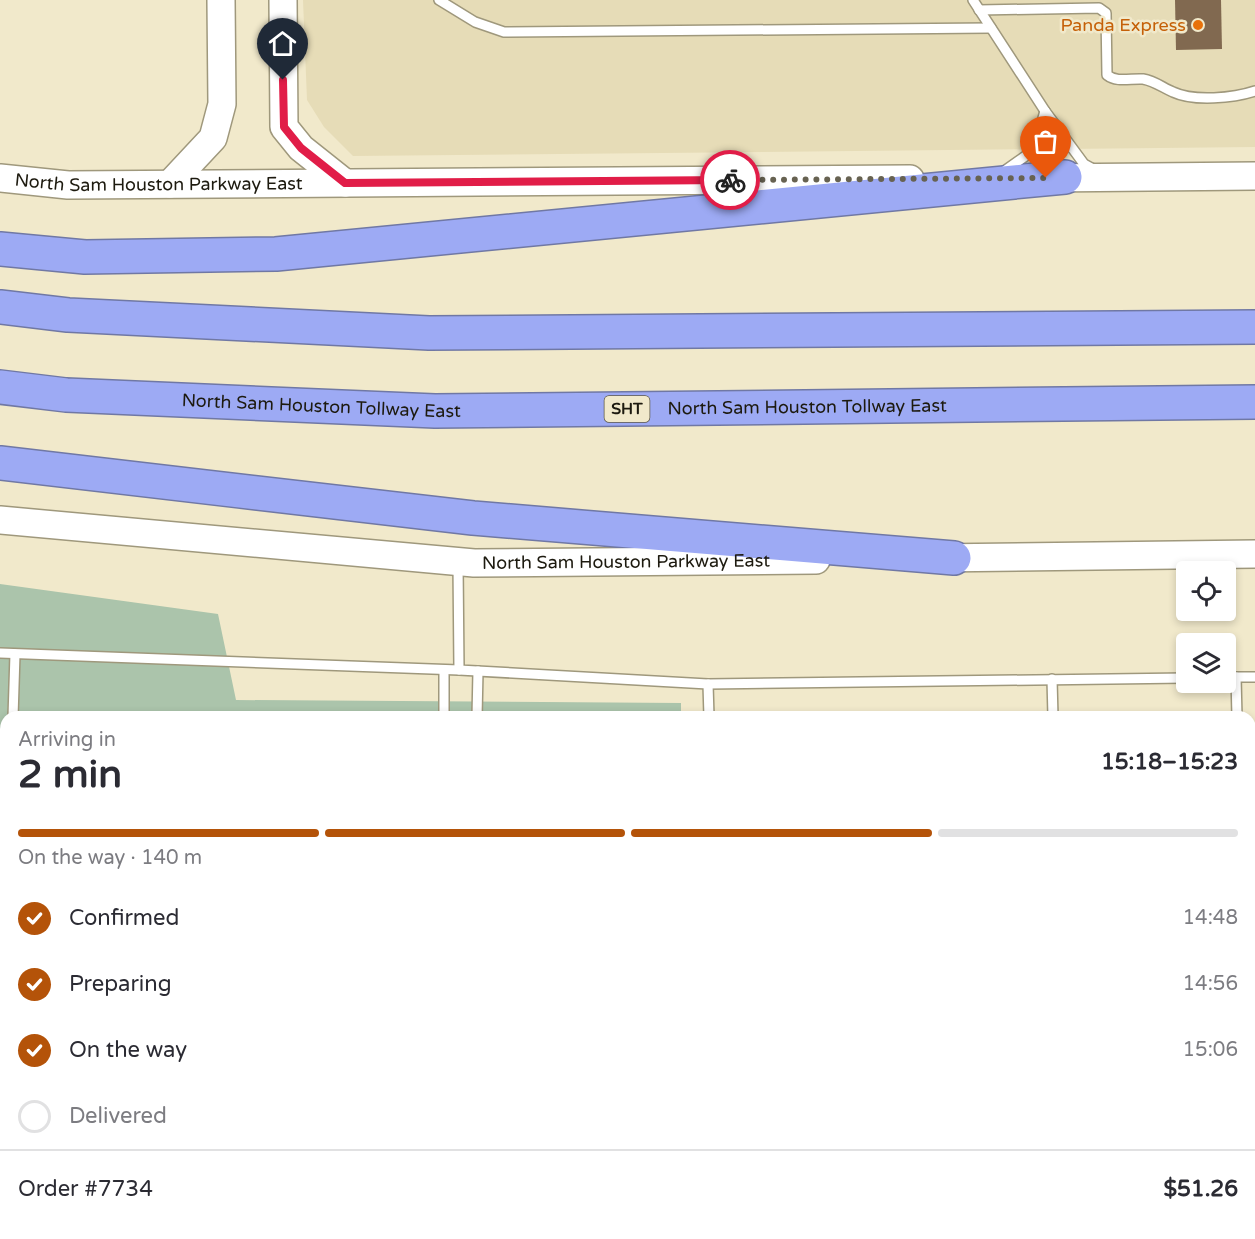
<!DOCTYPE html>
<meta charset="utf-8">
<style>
:root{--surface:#fff;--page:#f2f2f3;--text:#2b2b33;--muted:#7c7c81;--line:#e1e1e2;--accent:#b45309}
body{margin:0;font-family:"Varela Round",sans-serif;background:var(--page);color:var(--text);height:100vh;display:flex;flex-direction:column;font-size:22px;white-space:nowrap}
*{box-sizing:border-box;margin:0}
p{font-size:20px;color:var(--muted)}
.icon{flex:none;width:33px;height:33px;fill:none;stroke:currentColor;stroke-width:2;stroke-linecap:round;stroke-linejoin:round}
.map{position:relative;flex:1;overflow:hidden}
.panel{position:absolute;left:0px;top:711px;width:1256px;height:528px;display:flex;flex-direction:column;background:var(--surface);border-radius:18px 18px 0 0;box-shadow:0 3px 9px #0003}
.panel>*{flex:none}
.fabs{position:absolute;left:1176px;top:561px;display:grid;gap:12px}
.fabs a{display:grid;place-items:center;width:60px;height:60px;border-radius:6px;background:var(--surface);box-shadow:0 3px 9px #0003;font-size:30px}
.pin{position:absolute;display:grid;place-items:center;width:51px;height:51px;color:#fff;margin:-62px -26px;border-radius:50% 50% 50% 0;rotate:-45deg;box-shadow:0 0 6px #0007}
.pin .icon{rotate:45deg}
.courier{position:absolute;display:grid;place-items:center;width:60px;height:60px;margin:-30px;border:4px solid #e11d48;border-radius:50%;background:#fff;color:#222;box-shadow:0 2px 8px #0007}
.overview em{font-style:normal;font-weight:700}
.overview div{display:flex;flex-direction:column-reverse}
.overview{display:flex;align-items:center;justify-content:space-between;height:102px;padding:0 18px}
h1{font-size:39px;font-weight:700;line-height:45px}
.bar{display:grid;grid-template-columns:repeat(4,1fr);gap:9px 6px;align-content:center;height:72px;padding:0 18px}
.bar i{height:8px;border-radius:4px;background:var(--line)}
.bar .selected{background:var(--accent)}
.bar p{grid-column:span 4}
.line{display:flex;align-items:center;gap:15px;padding:0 18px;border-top:2px solid var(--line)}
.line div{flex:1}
ol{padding:0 18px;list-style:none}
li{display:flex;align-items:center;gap:18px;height:66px}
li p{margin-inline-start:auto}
li .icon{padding:6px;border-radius:50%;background:var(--accent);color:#fff;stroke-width:4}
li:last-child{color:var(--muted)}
li i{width:33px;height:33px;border:3px solid var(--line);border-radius:50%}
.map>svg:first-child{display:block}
.built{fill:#e6dcb7}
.green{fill:#abc4ab}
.building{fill:#816950}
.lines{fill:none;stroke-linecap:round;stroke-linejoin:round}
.lane-casing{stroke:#9f987c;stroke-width:12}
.secondary-casing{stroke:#9f987c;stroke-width:30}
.highway-casing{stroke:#7078a4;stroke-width:36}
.lane{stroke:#fff;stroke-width:9}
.secondary{stroke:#fff;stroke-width:27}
.highway{stroke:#9daaf4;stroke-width:33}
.done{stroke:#676251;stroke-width:6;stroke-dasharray:0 10.8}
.route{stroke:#e11d48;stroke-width:8}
.food-dot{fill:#e8710a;stroke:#f1e9cb;stroke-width:2}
.labels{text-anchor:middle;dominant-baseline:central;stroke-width:5;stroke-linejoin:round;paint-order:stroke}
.shield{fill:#f1e9cb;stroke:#5d5847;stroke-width:1.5}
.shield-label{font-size:16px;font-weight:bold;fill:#1d1a0f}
.food-label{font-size:18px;fill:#c56008;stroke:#f1e9cb;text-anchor:end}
.street-label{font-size:18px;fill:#1d1a0f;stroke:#f1e9cb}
</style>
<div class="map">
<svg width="1255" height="1239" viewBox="0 0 1255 1239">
<rect width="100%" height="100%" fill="#f1e9cb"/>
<path class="built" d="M303,0H1255V147L353,156L324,127L307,100Z"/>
<path class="green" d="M0,584L218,614L236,700L681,703V717H6V1233H1211V1239H0Z"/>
<path class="building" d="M1175,0H1221L1222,49L1176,50Z"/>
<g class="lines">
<defs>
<g id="lane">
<path d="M439,0L475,22L504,32L991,28"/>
<path d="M973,0L1045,111L1084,164L1095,170"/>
<path d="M979,10L1099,8L1106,13L1107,75C1117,83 1131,78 1143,79C1155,81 1163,88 1173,92C1194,102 1234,98 1255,91"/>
<path d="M1003,172L1034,150L1045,111"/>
<path d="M458,564L459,670L708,684L1186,678"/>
<path d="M0,653L459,670"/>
<path d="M444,670V717"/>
<path d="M1226,677H1255"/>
<path d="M1236,677L1237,717"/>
<path d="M1052,679L1053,717"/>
<path d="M708,684L709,717"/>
<path d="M13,717L15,654"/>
<path d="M477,717L478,671"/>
<path d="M1250,883L1255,884"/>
<path d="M1250,970H1255"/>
<path d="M0,1043L6,887"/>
<path d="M1250,1123H1255"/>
<path d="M0,1146H6"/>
<path d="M0,1225L6,1226"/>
<path d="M216,1233L388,1239"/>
<path d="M649,1233V1239"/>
<path d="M914,1233V1239"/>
<path d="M1245,1233L1246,1239"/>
</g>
<g id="secondary">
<path d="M283,0L284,127L301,148L345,183"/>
<path id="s1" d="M0,178L68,185L910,179"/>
<path d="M1045,178L1255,176"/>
<path d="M170,184L213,138L222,104L221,0"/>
<path id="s2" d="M0,520L474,563L816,560"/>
<path d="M935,558L1255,554"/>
</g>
<g id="highway">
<path d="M0,249L85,257L276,254L1065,177"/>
<path d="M0,307L68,315L429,333L1255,327"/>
<path id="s3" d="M0,387L66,395L435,411L1255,402"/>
<path d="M0,463L473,518L954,558"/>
</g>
</defs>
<use href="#lane" class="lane-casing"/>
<use href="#secondary" class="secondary-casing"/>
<use href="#highway" class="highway-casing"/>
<use href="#lane" class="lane"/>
<use href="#secondary" class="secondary"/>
<use href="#highway" class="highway"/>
</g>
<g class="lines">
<path class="done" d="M730,180L1046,178"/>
<path class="route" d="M283,80L284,127L301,148L345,183L730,180"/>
</g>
<circle class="food-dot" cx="1198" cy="25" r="6"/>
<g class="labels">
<rect class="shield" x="604.5" y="396" width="45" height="26" rx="4.5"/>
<g class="shield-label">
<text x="627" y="409">SHT</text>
</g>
<g class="food-label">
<text x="1186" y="25">Panda Express</text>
</g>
<g class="street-label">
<text stroke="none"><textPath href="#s1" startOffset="159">North Sam Houston Parkway East</textPath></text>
<text stroke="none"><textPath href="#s3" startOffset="322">North Sam Houston Tollway East</textPath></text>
<text stroke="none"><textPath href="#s3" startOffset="808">North Sam Houston Tollway East</textPath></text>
<text stroke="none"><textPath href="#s2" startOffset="628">North Sam Houston Parkway East</textPath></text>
</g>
</g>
</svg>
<div class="fabs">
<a><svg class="icon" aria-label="locate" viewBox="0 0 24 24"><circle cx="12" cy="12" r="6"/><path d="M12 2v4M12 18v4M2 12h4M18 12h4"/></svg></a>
<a><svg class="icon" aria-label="layers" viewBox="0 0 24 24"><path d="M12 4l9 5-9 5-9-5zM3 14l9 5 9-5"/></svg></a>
</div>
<div class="pin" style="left:1046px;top:178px;background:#ea580c"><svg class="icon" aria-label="bag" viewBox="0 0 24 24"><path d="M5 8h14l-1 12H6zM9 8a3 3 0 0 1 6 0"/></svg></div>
<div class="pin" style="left:283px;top:80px;background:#1f2937"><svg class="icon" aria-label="home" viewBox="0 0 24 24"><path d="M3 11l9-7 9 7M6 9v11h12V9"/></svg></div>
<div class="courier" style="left:730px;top:180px"><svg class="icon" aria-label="bike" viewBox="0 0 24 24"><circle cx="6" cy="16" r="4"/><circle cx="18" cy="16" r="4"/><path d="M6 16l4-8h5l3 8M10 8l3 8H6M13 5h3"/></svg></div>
<section class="panel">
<div class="overview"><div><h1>2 min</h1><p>Arriving in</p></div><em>15:18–15:23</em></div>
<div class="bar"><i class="selected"></i><i class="selected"></i><i class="selected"></i><i></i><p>On the way · 140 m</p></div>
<ol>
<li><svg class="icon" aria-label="check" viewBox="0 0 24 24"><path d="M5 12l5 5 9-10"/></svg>Confirmed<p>14:48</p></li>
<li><svg class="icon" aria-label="check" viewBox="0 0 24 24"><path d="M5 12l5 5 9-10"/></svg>Preparing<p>14:56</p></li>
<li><svg class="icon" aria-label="check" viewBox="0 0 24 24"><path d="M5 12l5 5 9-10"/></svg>On the way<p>15:06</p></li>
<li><i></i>Delivered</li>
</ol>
<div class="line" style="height:78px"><div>Order #7734</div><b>$51.26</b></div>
</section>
</div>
